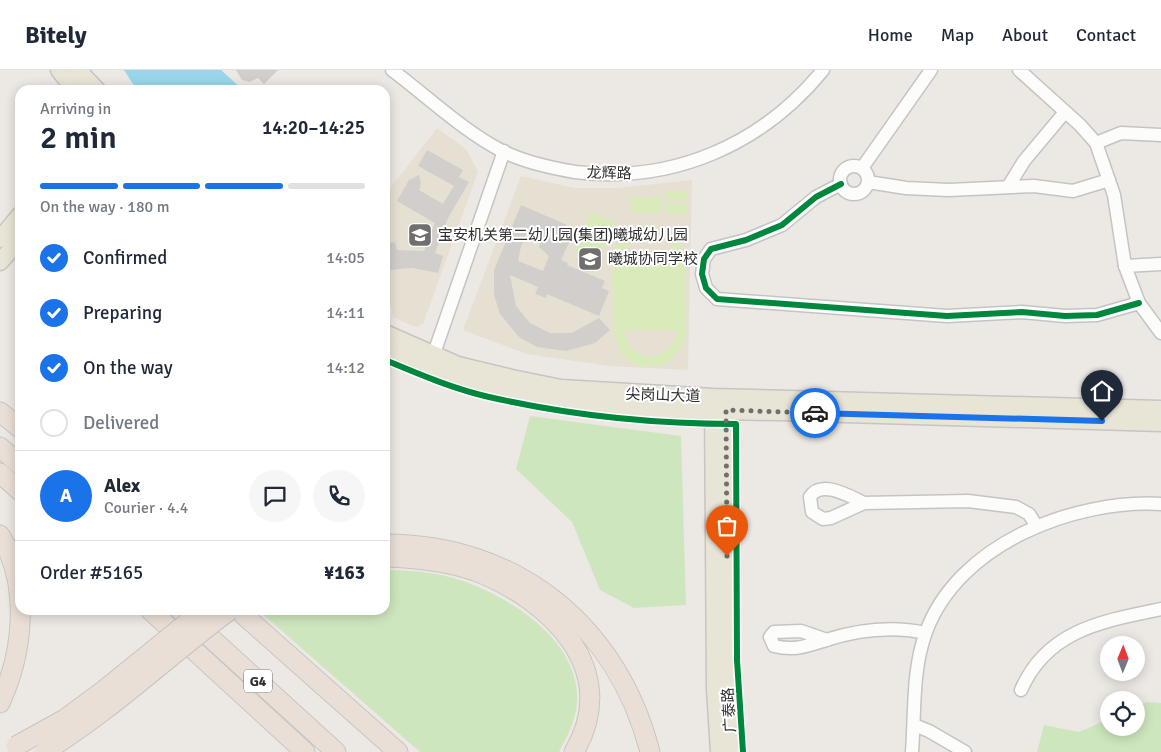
<!DOCTYPE html>
<meta charset="utf-8">
<style>
:root{--surface:#fff;--page:#f6f6f7;--text:#1f2937;--muted:#747a83;--line:#e0e1e3;--accent:#1a73e8}
body{margin:0;font-family:Signika,"Noto Sans SC",sans-serif;background:var(--page);color:var(--text);height:100vh;display:flex;flex-direction:column;font-size:19px;white-space:nowrap}
*{box-sizing:border-box;margin:0}
p{font-size:16px;color:var(--muted)}
.icon{flex:none;width:28px;height:28px;fill:none;stroke:currentColor;stroke-width:2;stroke-linecap:round;stroke-linejoin:round}
.map{position:relative;flex:1;overflow:hidden}
.drawer{position:absolute;left:15px;top:15px;width:375px;height:530px;display:flex;flex-direction:column;background:var(--surface);border-radius:15px;box-shadow:0 2px 12px #0003}
.drawer>*{flex:none}
.needle{width:32px;rotate:1deg}
.controls{position:absolute;left:1100px;top:566px;display:grid;gap:10px}
.controls a{display:grid;place-items:center;width:45px;height:45px;border-radius:50%;background:var(--surface);box-shadow:0 2px 12px #0003;font-size:25px}
.pin{position:absolute;display:grid;place-items:center;width:42px;height:42px;color:#fff;margin:-51px -21px;border-radius:50% 50% 50% 0;rotate:-45deg;box-shadow:0 0 5px #0007}
.pin .icon{rotate:45deg}
.courier{position:absolute;display:grid;place-items:center;width:50px;height:50px;margin:-25px;border:4px solid #1a73e8;border-radius:50%;background:#fff;color:#222;box-shadow:0 1px 6px #0007}
.overview em{font-style:normal;font-weight:600}
.overview div{display:flex;flex-direction:column-reverse}
.overview{display:flex;align-items:center;justify-content:space-between;height:85px;padding:0 25px}
h1{font-size:32px;font-weight:600;line-height:38px}
.bar{display:grid;grid-template-columns:repeat(4,1fr);gap:8px 5px;align-content:center;height:60px;padding:0 25px}
.bar i{height:6px;border-radius:4px;background:var(--line)}
.bar .current{background:var(--accent)}
.bar p{grid-column:span 4}
.line{display:flex;align-items:center;gap:12px;padding:0 25px;border-top:1px solid var(--line)}
.line div{flex:1}
.round{display:grid;place-items:center;flex:none;width:52px;height:52px;border-radius:26px;background:var(--page)}
ol{padding:0 25px;list-style:none}
li{display:flex;align-items:center;gap:15px;height:55px}
li p{margin-inline-start:auto}
li .icon{padding:5px;border-radius:50%;background:var(--accent);color:#fff;stroke-width:4}
li:last-child{color:var(--muted)}
li i{width:28px;height:28px;border:2px solid var(--line);border-radius:50%}
header{display:flex;align-items:center;gap:30px;box-sizing:border-box;height:70px;padding:0 25px;background:var(--surface);border-bottom:1px solid var(--line)}
header strong{font-size:24px}
nav{display:flex;gap:28px;margin-inline-start:auto;font-size:18px}
.map>svg:first-child{display:block}
.education{fill:#e6e0d3}
.green{fill:#cee6be}
.pitch{fill:#d9eabb;fill-rule:evenodd}
.water{fill:#99d6ec}
.building{fill:#d1cecb;fill-rule:evenodd}
.lines{fill:none;stroke-linecap:round;stroke-linejoin:round}
.minor-casing{stroke:#c5c4c5;stroke-width:15}
.major-casing{stroke:#c6c5c4;stroke-width:19}
.highway-casing{stroke:#c6c5c4;stroke-width:21}
.minor{stroke:#fcfcfb;stroke-width:12}
.major{stroke:#e8e4d6;stroke-width:16}
.highway{stroke:#eadfd6;stroke-width:19}
.highway-bridge-casing{stroke:#c6c5c4;stroke-width:21;stroke-linecap:butt}
.highway-bridge{stroke:#eadfd6;stroke-width:19}
.cycleway-casing{stroke:#fff;stroke-width:9}
.cycleway{stroke:#00873e;stroke-width:6}
.done{stroke:#706f6e;stroke-width:5;stroke-dasharray:0 9}
.route{stroke:#1a73e8;stroke-width:6}
.labels{text-anchor:middle;dominant-baseline:central;stroke-width:4;stroke-linejoin:round;paint-order:stroke}
.shield{fill:#fff;stroke:#6d6d6d;stroke-width:1}
.shield-label{font-size:14px;font-weight:bold;fill:#2e2e2e}
.street-label{font-size:15px;fill:#2e2e2e;stroke:#fff}
.poi-label{font-size:15px;fill:#2e2e2e;stroke:#fff;text-anchor:start}
</style>
<header>
<strong>Bitely</strong>
<nav><a>Home</a><a>Map</a><a>About</a><a>Contact</a></nav>
</header>
<div class="map">
<svg width="1161" height="682" viewBox="0 0 1161 682">
<rect width="100%" height="100%" fill="#ece8e4"/>
<g class="education">
<path d="M437,58L467,80L478,102L423,254L415,257L393,247L385,205V125Z"/>
<path d="M521,106L575,118H618L692,110L688,300L610,296L527,284L463,260Z"/>
</g>
<g class="green">
<path d="M530,346L681,366L686,535L634,538L600,520L572,452L516,399Z"/>
<path d="M385,500C414,500 445,503 471,514C519,533 580,574 577,632C576,650 567,667 559,682H420L258,540H385Z"/>
<path d="M1147,632L1161,633V682H1037L1044,655L1079,662L1109,649V658H1136V637Z"/>
</g>
<g class="pitch">
<path d="M687,121V131H666V122Z"/>
<rect x="631" y="127" width="31" height="16"/>
<path d="M666,134H687V143L666,144Z"/>
<path d="M591,142L614,152L597,192L575,183Z"/>
<path d="M644,155C688,154 686,189 686,222C686,237 687,253 685,268C680,282 671,293 656,296C611,303 613,255 613,226C613,211 612,197 613,183C619,167 628,159 644,155ZM652,164C666,168 675,176 676,190L622,191C624,174 635,164 652,164ZM623,260H677C675,277 664,286 647,287L630,278Z"/>
</g>
<path class="water" d="M124,0H221L243,20H142L133,14Z"/>
<g class="building">
<path d="M236,0H278L264,14L258,8L249,12L242,10Z"/>
<path d="M427,80L463,100L459,107L469,112L448,148L435,183L443,186L438,203L413,198L388,200L385,174L395,172L397,180L424,181L435,153L397,131L409,110L419,105L421,114L419,120L443,134L454,116L418,96Z"/>
<path d="M521,135L567,155L564,163L572,166L561,190L568,193L567,195L605,211L602,218L609,221L599,246L547,224L546,228L535,224L538,217L510,205L516,236L530,253L550,263H572L599,248L610,260L595,273L566,281L537,277L519,267L500,244L494,225V200ZM529,157L543,163L539,177L549,186L543,201L518,191L521,176Z"/>
</g>
<g class="lines">
<defs>
<g id="minor">
<path d="M392,0C428,27 462,60 502,81C524,92 551,98 575,102C672,114 762,75 823,0"/>
<path d="M1019,0L1080,55L1096,73L1114,125L1125,196L1139,233L1161,263"/>
<path d="M1096,73L1121,63L1161,65"/>
<circle cx="854" cy="110" r="14"/>
<path d="M862,98L931,0"/>
<path d="M868,112L906,118L949,120L1034,116L1073,121L1109,110"/>
<path d="M841,114L816,127L782,155L746,170L711,179L704,189L702,204L706,218L717,229L947,246L1022,242L1065,246L1097,245L1139,233"/>
<path d="M1008,117L1024,91L1065,42"/>
<path d="M1125,196L1161,194"/>
<path d="M431,292L504,81"/>
<path d="M864,433C849,426 821,409 810,427L812,442L823,449L831,448L864,433L968,431L1016,437L1029,444L1036,455"/>
<path d="M827,570L801,561L774,562L770,567L774,576C795,581 807,576 826,570C858,560 893,556 925,563"/>
<path d="M1021,620C1047,560 1103,551 1161,539"/>
<path d="M914,655L929,661L965,682"/>
<path d="M912,682C915,642 912,600 926,562C958,474 1074,429 1161,434"/>
</g>
<g id="major">
<path d="M59,0L75,20"/>
<path d="M78,0L97,20"/>
<path d="M0,169L20,145"/>
<path d="M0,192L20,169"/>
<path d="M385,263L458,295L512,308L561,318L713,327L1161,339"/>
<path d="M385,278C432,299 479,317 531,326C622,343 718,340 810,343C927,346 1044,349 1161,353"/>
<path d="M713,329L715,619L719,682"/>
<path d="M726,329L728,618L732,682"/>
</g>
<g id="highway">
<path d="M0,342L20,358"/>
<path d="M0,377L20,395"/>
<path d="M0,403L20,421"/>
<path d="M0,465C31,515 23,583 0,633"/>
<path d="M385,474C517,474 617,555 650,682"/>
<path d="M385,487C415,488 446,491 475,501C549,529 623,599 574,682"/>
<path d="M150,540L305,682"/>
<path d="M180,540L336,682"/>
<path d="M238,540L398,682"/>
</g>
</defs>
<use href="#minor" class="minor-casing"/>
<use href="#major" class="major-casing"/>
<use href="#highway" class="highway-casing"/>
<use href="#minor" class="minor"/>
<use href="#major" class="major"/>
<use href="#highway" class="highway"/>
<defs>
<g id="highway-bridge">
<path d="M16,676L65,649L103,621L203,540"/>
<path d="M44,682C111,641 167,587 230,540"/>
</g>
</defs>
<use href="#highway-bridge" class="highway-bridge-casing"/>
<use href="#highway-bridge" class="highway-bridge"/>
<defs>
<g id="cycleway">
<path d="M841,114L816,127L782,155L746,170L711,179L704,189L702,204L706,218L717,229L947,246L1022,242L1065,246L1097,245L1139,233"/>
<path d="M385,290C419,304 453,319 489,327C568,345 656,354 736,354L737,590L743,682"/>
</g>
</defs>
<use href="#cycleway" class="cycleway-casing"/>
<use href="#cycleway" class="cycleway"/>
</g>
<g class="lines">
<path class="done" d="M727,486L726,340L815,343"/>
<path class="route" d="M815,343L1102,351"/>
</g>
<defs>
<symbol id="school-square" viewBox="-11 -11 22 22"><rect x="-9" y="-9" width="18" height="18" rx="4" fill="#706f6e" stroke="#fff"/><path d="M0-5L7-2L0 1L-7-2ZM-4 1L0 2.5L4 1V4Q0 6-4 4Z" fill="#fff"/></symbol>
</defs>
<g fill-rule="evenodd">
<use href="#school-square" x="406" y="151" width="28" height="28"/>
<use href="#school-square" x="576" y="175" width="28" height="28"/>
</g>
<g class="labels">
<rect class="shield" x="244" y="599.5" width="28" height="23" rx="4"/>
<g class="shield-label">
<text x="258" y="611">G4</text>
</g>
<g class="street-label">
<text transform="translate(609 103) rotate(1)">龙辉路</text>
<text transform="translate(663 325) rotate(2)">尖岗山大道</text>
<text transform="translate(729 640) rotate(-93)">广泰路</text>
</g>
<g class="poi-label">
<text x="438" y="165">宝安机关第二幼儿园(集团)曦城幼儿园</text>
<text x="608" y="189">曦城协同学校</text>
</g>
</g>
</svg>
<div class="controls">
<a><svg class="needle" viewBox="-14 -14 28 28"><path d="M0-13l5 13h-10z" fill="#e53935"/><path d="M0 13l5-13h-10z" fill="#747a83"/></svg></a>
<a><svg class="icon" aria-label="locate" viewBox="0 0 24 24"><circle cx="12" cy="12" r="6"/><path d="M12 2v4M12 18v4M2 12h4M18 12h4"/></svg></a>
</div>
<div class="pin" style="left:727px;top:486px;background:#ea580c"><svg class="icon" aria-label="bag" viewBox="0 0 24 24"><path d="M5 8h14l-1 12H6zM9 8a3 3 0 0 1 6 0"/></svg></div>
<div class="pin" style="left:1102px;top:351px;background:#1f2937"><svg class="icon" aria-label="home" viewBox="0 0 24 24"><path d="M3 11l9-7 9 7M6 9v11h12V9"/></svg></div>
<div class="courier" style="left:815px;top:343px"><svg class="icon" aria-label="car" viewBox="0 0 24 24"><path d="M5 17H2v-5l4-1 3-4h7l3 4 3 1v5h-3M9 17h6M6 11h13"/><circle cx="7" cy="17" r="2"/><circle cx="17" cy="17" r="2"/></svg></div>
<section class="drawer">
<div class="overview"><div><h1>2 min</h1><p>Arriving in</p></div><em>14:20–14:25</em></div>
<div class="bar"><i class="current"></i><i class="current"></i><i class="current"></i><i></i><p>On the way · 180 m</p></div>
<ol>
<li><svg class="icon" aria-label="check" viewBox="0 0 24 24"><path d="M5 12l5 5 9-10"/></svg>Confirmed<p>14:05</p></li>
<li><svg class="icon" aria-label="check" viewBox="0 0 24 24"><path d="M5 12l5 5 9-10"/></svg>Preparing<p>14:11</p></li>
<li><svg class="icon" aria-label="check" viewBox="0 0 24 24"><path d="M5 12l5 5 9-10"/></svg>On the way<p>14:12</p></li>
<li><i></i>Delivered</li>
</ol>
<div class="line" style="height:90px"><b class="round" style="background:var(--accent);color:#fff">A</b><div><b>Alex</b><p>Courier · 4.4</p></div><a class="round"><svg class="icon" aria-label="chat" viewBox="0 0 24 24"><path d="M4 5h16v11H9l-5 4z"/></svg></a><a class="round"><svg class="icon" aria-label="phone" viewBox="0 0 24 24"><path d="M5 4h4l2 5-3 2q2 4 5 5l2-3 5 2v4C11 20 4 13 5 4z"/></svg></a></div>
<div class="line" style="height:65px"><div>Order #5165</div><b>¥163</b></div>
</section>
</div>
